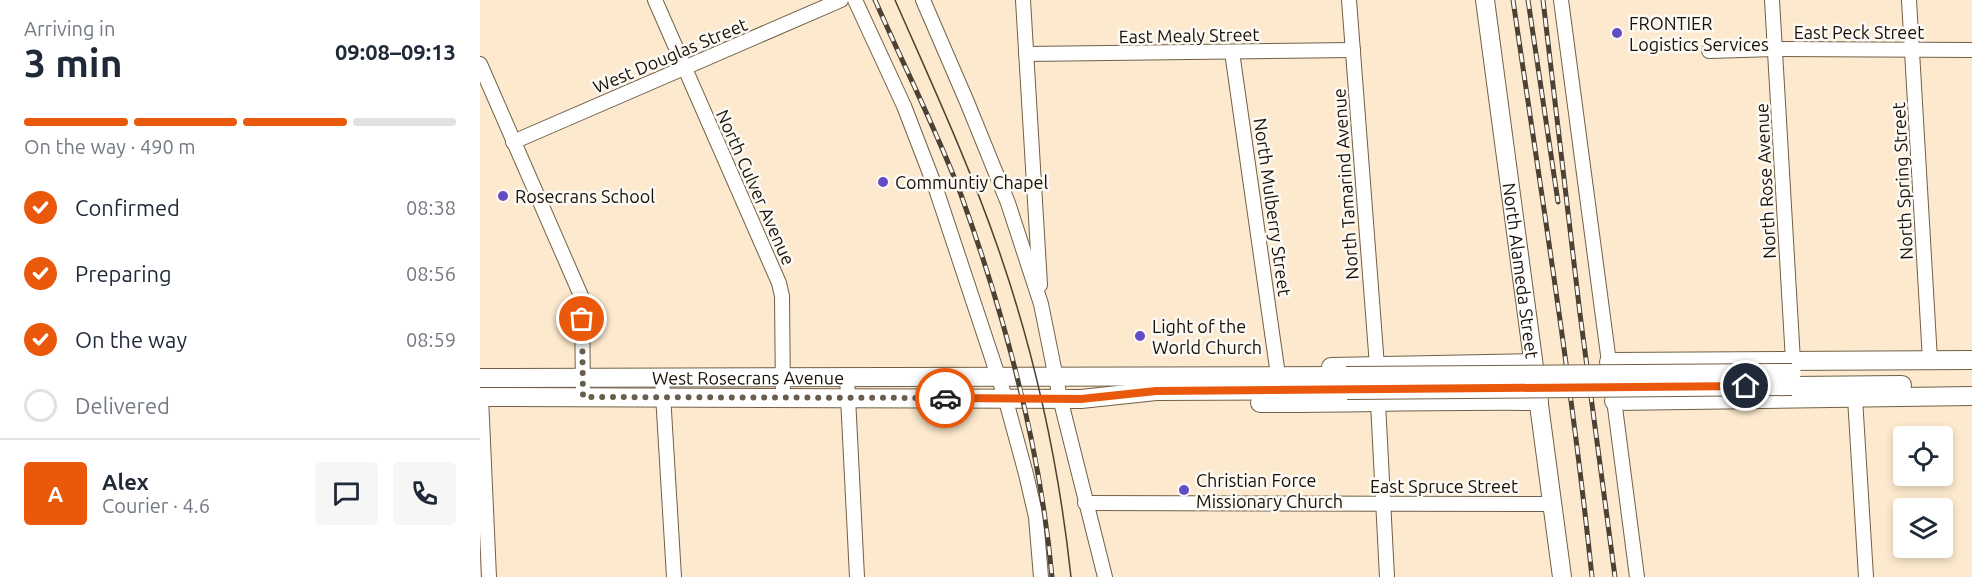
<!DOCTYPE html>
<meta charset="utf-8">
<style>
:root{--surface:#fff;--page:#f6f6f7;--text:#1f2937;--muted:#747a83;--line:#e0e1e3;--accent:#ea580c}
body{margin:0;font-family:Ubuntu,sans-serif;background:var(--page);color:var(--text);height:100vh;display:flex;flex-direction:column;font-size:22px;white-space:nowrap}
*{box-sizing:border-box;margin:0}
p{font-size:20px;color:var(--muted)}
.icon{flex:none;width:33px;height:33px;fill:none;stroke:currentColor;stroke-width:2;stroke-linecap:round;stroke-linejoin:round}
.map{position:relative;flex:1;overflow:hidden}
.side{display:flex;flex-direction:column;background:var(--surface);width:480px}
.side>*{flex:none}
.fabs{position:absolute;left:1413px;top:426px;display:grid;gap:12px}
.fabs a{display:grid;place-items:center;width:60px;height:60px;border-radius:6px;background:var(--surface);box-shadow:0 3px 9px #0003;font-size:30px}
.pin{position:absolute;display:grid;place-items:center;width:51px;height:51px;color:#fff;margin:-26px;border:3px solid #fff;border-radius:50%;box-shadow:0 2px 6px #0007}
.courier{position:absolute;display:grid;place-items:center;width:60px;height:60px;margin:-30px;border:4px solid #ea580c;border-radius:50%;background:#fff;color:#222;box-shadow:0 2px 8px #0007}
.head em{font-style:normal;font-weight:600}
.head div{display:flex;flex-direction:column-reverse}
.head{display:flex;align-items:center;justify-content:space-between;height:102px;padding:0 24px}
h1{font-size:39px;font-weight:600;line-height:45px}
.bar{display:grid;grid-template-columns:repeat(4,1fr);gap:9px 6px;align-content:center;height:72px;padding:0 24px}
.bar i{height:8px;border-radius:4px;background:var(--line)}
.bar .on{background:var(--accent)}
.bar p{grid-column:span 4}
.line{display:flex;align-items:center;gap:15px;padding:0 24px;border-top:2px solid var(--line)}
.line div{flex:1}
.round{display:grid;place-items:center;flex:none;width:63px;height:63px;border-radius:6px;background:var(--page)}
ol{padding:0 24px;list-style:none}
li{display:flex;align-items:center;gap:18px;height:66px}
li p{margin-inline-start:auto}
li .icon{padding:6px;border-radius:50%;background:var(--accent);color:#fff;stroke-width:4}
li:last-child{color:var(--muted)}
li i{width:33px;height:33px;border:3px solid var(--line);border-radius:50%}
main{display:flex;flex:1;min-height:0}
.map>svg:first-child{display:block}
.lines{fill:none;stroke-linecap:round;stroke-linejoin:round}
.minor-casing{stroke:#706047;stroke-width:16}
.major-casing{stroke:#706047;stroke-width:20}
.minor{stroke:#fff;stroke-width:14}
.major{stroke:#fff;stroke-width:18}
.tram{stroke:#4c4234;stroke-width:1.5}
.rail-casing{stroke:#4c4234;stroke-width:5}
.rail{stroke:#fdf9f4;stroke-width:3;stroke-dasharray:9;stroke-linecap:butt}
.major-bridge-casing{stroke:#706047;stroke-width:20;stroke-linecap:butt}
.major-bridge{stroke:#fff;stroke-width:18}
.done{stroke:#695e4d;stroke-width:6;stroke-dasharray:0 10.8}
.route{stroke:#ea580c;stroke-width:8}
.poi-dot{fill:#634dc5;stroke:#fdf9f4;stroke-width:2}
.labels{text-anchor:middle;dominant-baseline:central;stroke-width:5;stroke-linejoin:round;paint-order:stroke}
.poi-label{font-size:18px;fill:#191208;stroke:#fdf9f4;text-anchor:start}
.street-label{font-size:18px;fill:#191208;stroke:#fdf9f4}
</style>
<main>
<section class="side">
<div class="head"><div><h1>3 min</h1><p>Arriving in</p></div><em>09:08–09:13</em></div>
<div class="bar"><i class="on"></i><i class="on"></i><i class="on"></i><i></i><p>On the way · 490 m</p></div>
<ol>
<li><svg class="icon" aria-label="check" viewBox="0 0 24 24"><path d="M5 12l5 5 9-10"/></svg>Confirmed<p>08:38</p></li>
<li><svg class="icon" aria-label="check" viewBox="0 0 24 24"><path d="M5 12l5 5 9-10"/></svg>Preparing<p>08:56</p></li>
<li><svg class="icon" aria-label="check" viewBox="0 0 24 24"><path d="M5 12l5 5 9-10"/></svg>On the way<p>08:59</p></li>
<li><i></i>Delivered</li>
</ol>
<div class="line" style="height:108px"><b class="round" style="background:var(--accent);color:#fff">A</b><div><b>Alex</b><p>Courier · 4.6</p></div><a class="round"><svg class="icon" aria-label="chat" viewBox="0 0 24 24"><path d="M4 5h16v11H9l-5 4z"/></svg></a><a class="round"><svg class="icon" aria-label="phone" viewBox="0 0 24 24"><path d="M5 4h4l2 5-3 2q2 4 5 5l2-3 5 2v4C11 20 4 13 5 4z"/></svg></a></div>
</section>
<div class="map">
<svg width="1492" height="577" viewBox="0 0 1492 577">
<rect width="100%" height="100%" fill="#fdeace"/>
<g class="lines">
<defs>
<g id="minor">
<path d="M175,0L299,283L302,296L303,397"/>
<path d="M375,0L424,106L456,189L525,397L546,474L556,517L561,577"/>
<path d="M443,0L487,102L528,203L561,304L580,398L625,577"/>
<path d="M543,0L560,285"/>
<path d="M869,0L897,366"/>
<path d="M1081,0L1130,370"/>
<path d="M1292,0L1313,361"/>
<path d="M1429,0L1450,360"/>
<path d="M1229,51L1295,49L1492,50"/>
<path d="M752,52L797,368"/>
<path d="M546,54L873,50"/>
<path d="M0,64L102,298L103,397"/>
<path d="M33,142L361,0"/>
<path d="M367,377L377,577"/>
<path d="M182,378L194,577"/>
<path d="M1133,392L1157,577"/>
<path d="M1,397L9,577"/>
<path d="M1375,398L1386,577"/>
<path d="M898,403L907,577"/>
<path d="M605,503L1071,504"/>
</g>
<g id="major">
<path id="s1" d="M1005,0L1082,577"/>
<path d="M1129,362L1492,360"/>
<path d="M851,367L1053,363"/>
<path id="s2" d="M0,378L866,376"/>
<path d="M1312,386L1422,385"/>
<path d="M0,397L601,399L676,391L867,390"/>
<path d="M1134,401L1492,396"/>
<path d="M780,403C873,403 966,400 1059,401"/>
</g>
</defs>
<use href="#minor" class="minor-casing"/>
<use href="#major" class="major-casing"/>
<use href="#minor" class="minor"/>
<use href="#major" class="major"/>
<path class="tram" d="M415,0C451,82 489,164 518,248C555,354 579,466 591,577"/>
<defs>
<g id="rail">
<path d="M395,0C423,64 455,127 480,192C525,316 560,445 572,577"/>
<path d="M1033,0C1061,192 1092,384 1112,577"/>
<path d="M1048,0L1078,202"/>
<path d="M1063,0L1100,314L1135,577"/>
</g>
</defs>
<use href="#rail" class="rail-casing"/>
<use href="#rail" class="rail"/>
<defs>
<g id="major-bridge">
<path d="M866,376L1312,373"/>
<path d="M867,390L1312,386"/>
</g>
</defs>
<use href="#major-bridge" class="major-bridge-casing"/>
<use href="#major-bridge" class="major-bridge"/>
</g>
<g class="lines">
<path class="done" d="M102,319L103,397L465,398"/>
<path class="route" d="M465,398L601,399L676,391L1266,386"/>
</g>
<g class="poi-dot">
<circle cx="1137" cy="33" r="6"/>
<circle cx="403" cy="182" r="6"/>
<circle cx="23" cy="196" r="6"/>
<circle cx="660" cy="336" r="6"/>
<circle cx="704" cy="490" r="6"/>
</g>
<g class="labels">
<g class="poi-label">
<text x="1149" y="23">FRONTIER<tspan x="1149" dy="21">Logistics Services</tspan></text>
<text x="415" y="182">Communtiy Chapel</text>
<text x="35" y="196">Rosecrans School</text>
<text x="672" y="326">Light of the<tspan x="672" dy="21">World Church</tspan></text>
<text x="716" y="480">Christian Force<tspan x="716" dy="21">Missionary Church</tspan></text>
</g>
<g class="street-label">
<text x="1379" y="32">East Peck Street</text>
<text transform="translate(709 35) rotate(-1)">East Mealy Street</text>
<text transform="translate(190 55) rotate(-23)">West Douglas Street</text>
<text transform="translate(1285 181) rotate(-93)">North Rose Avenue</text>
<text transform="translate(1422 181) rotate(-93)">North Spring Street</text>
<text transform="translate(865 184) rotate(-94)">North Tamarind Avenue</text>
<text transform="translate(276 187) rotate(66)">North Culver Avenue</text>
<text transform="translate(793 207) rotate(82)">North Mulberry Street</text>
<text stroke="none"><textPath href="#s1" startOffset="273">North Alameda Street</textPath></text>
<text stroke="none"><textPath href="#s2" startOffset="268">West Rosecrans Avenue</textPath></text>
<text x="964" y="486">East Spruce Street</text>
</g>
</g>
</svg>
<div class="fabs">
<a><svg class="icon" aria-label="locate" viewBox="0 0 24 24"><circle cx="12" cy="12" r="6"/><path d="M12 2v4M12 18v4M2 12h4M18 12h4"/></svg></a>
<a><svg class="icon" aria-label="layers" viewBox="0 0 24 24"><path d="M12 4l9 5-9 5-9-5zM3 14l9 5 9-5"/></svg></a>
</div>
<div class="pin" style="left:102px;top:319px;background:#ea580c"><svg class="icon" aria-label="bag" viewBox="0 0 24 24"><path d="M5 8h14l-1 12H6zM9 8a3 3 0 0 1 6 0"/></svg></div>
<div class="pin" style="left:1266px;top:386px;background:#1f2937"><svg class="icon" aria-label="home" viewBox="0 0 24 24"><path d="M3 11l9-7 9 7M6 9v11h12V9"/></svg></div>
<div class="courier" style="left:465px;top:398px"><svg class="icon" aria-label="car" viewBox="0 0 24 24"><path d="M5 17H2v-5l4-1 3-4h7l3 4 3 1v5h-3M9 17h6M6 11h13"/><circle cx="7" cy="17" r="2"/><circle cx="17" cy="17" r="2"/></svg></div>
</div>
</main>
